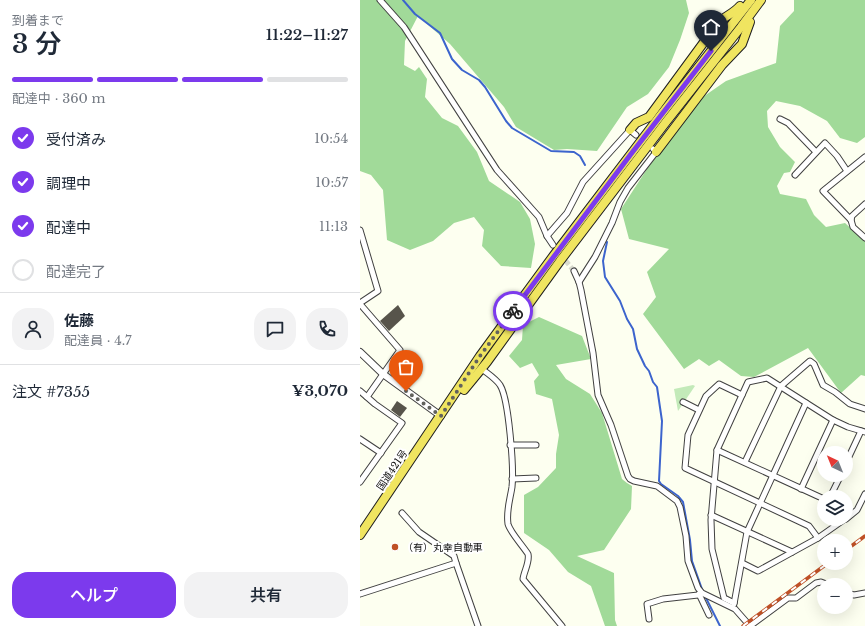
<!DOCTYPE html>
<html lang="ja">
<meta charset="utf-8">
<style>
:root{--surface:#fff;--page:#f2f2f3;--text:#1f2937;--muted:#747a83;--line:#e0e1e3;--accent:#7c3aed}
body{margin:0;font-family:"Libre Baskerville","Noto Sans JP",serif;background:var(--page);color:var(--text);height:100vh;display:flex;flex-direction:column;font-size:15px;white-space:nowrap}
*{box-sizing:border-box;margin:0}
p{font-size:13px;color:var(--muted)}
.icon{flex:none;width:22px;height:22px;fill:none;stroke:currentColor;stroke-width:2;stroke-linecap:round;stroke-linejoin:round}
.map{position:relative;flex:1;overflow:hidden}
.panel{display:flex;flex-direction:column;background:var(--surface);width:360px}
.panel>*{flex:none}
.needle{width:26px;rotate:317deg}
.controls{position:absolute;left:457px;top:446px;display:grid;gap:8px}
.controls a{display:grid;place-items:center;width:36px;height:36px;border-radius:50%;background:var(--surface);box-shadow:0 4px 16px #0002;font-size:20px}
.pin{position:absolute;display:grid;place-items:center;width:34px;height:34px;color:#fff;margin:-41px -17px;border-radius:50% 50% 50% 0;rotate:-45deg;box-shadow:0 0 4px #0007}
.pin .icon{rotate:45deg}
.courier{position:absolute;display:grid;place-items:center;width:40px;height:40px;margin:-20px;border:3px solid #7c3aed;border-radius:50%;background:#fff;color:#222;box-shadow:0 1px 5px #0007}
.summary em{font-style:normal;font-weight:600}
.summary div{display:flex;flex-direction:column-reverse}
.summary{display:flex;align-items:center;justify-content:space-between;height:68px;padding:0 12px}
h1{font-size:26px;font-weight:600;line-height:30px}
.bar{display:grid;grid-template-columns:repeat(4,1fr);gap:6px 4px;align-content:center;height:48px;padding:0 12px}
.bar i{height:5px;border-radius:3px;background:var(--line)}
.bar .selected{background:var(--accent)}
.bar p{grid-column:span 4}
.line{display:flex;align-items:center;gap:10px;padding:0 12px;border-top:1px solid var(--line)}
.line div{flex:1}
.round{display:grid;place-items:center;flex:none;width:42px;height:42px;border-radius:16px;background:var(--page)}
ol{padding:0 12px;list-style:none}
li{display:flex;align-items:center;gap:12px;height:44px}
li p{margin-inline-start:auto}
li .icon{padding:4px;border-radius:50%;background:var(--accent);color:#fff;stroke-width:4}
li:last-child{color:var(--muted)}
li i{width:22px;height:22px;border:2px solid var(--line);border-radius:50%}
.cta{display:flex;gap:8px;margin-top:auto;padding:8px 12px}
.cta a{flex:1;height:46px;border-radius:16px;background:var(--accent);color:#fff;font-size:16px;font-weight:600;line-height:46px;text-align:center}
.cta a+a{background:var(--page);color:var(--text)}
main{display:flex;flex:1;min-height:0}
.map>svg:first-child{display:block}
.green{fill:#c3eab9}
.forest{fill:#a1da99}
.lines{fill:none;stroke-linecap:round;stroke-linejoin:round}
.stream{stroke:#3c64cd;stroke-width:2}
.building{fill:#57544b}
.minor-tunnel{stroke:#d9dbce;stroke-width:5;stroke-dasharray:5 2.5;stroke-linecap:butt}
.minor-casing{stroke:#414141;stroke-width:7}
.tertiary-casing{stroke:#414141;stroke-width:8}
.trunk-casing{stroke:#1f1f1f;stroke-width:10}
.minor{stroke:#fff;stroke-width:5}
.tertiary{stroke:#fff;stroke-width:6}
.trunk{stroke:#f0e560;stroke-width:8}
.rail-casing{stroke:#bf5026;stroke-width:3.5}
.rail{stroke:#fff;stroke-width:2;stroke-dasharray:6;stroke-linecap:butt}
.done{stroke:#62625d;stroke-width:4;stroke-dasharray:0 7.2}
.route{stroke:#7c3aed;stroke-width:5}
.poi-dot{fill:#bf5026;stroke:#fff;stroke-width:1.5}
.labels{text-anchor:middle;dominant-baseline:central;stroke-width:4;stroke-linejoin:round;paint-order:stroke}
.street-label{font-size:10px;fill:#0e0e0e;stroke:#fff}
.poi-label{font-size:10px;fill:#0e0e0e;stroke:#fff;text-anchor:start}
</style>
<main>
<section class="panel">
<div class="summary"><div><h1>3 分</h1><p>到着まで</p></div><em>11:22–11:27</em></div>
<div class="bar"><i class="selected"></i><i class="selected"></i><i class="selected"></i><i></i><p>配達中 · 360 m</p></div>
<ol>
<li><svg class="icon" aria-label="check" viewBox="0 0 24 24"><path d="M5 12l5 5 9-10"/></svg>受付済み<p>10:54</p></li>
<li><svg class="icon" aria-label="check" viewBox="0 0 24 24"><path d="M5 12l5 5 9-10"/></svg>調理中<p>10:57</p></li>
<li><svg class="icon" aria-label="check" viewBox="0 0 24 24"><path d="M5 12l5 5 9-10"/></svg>配達中<p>11:13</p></li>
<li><i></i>配達完了</li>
</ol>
<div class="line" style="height:72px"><a class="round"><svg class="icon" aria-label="person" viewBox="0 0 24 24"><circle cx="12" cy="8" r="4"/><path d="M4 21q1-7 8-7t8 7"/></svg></a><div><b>佐藤</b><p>配達員 · 4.7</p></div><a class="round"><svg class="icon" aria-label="chat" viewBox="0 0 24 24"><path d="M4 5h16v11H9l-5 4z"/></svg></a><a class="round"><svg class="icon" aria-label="phone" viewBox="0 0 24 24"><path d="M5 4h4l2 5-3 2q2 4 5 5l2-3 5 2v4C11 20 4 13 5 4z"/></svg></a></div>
<div class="line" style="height:52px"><div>注文 #7355</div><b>¥3,070</b></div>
<div class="cta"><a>ヘルプ</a><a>共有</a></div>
</section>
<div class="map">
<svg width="505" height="626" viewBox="0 0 505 626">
<rect width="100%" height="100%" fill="#fdfff0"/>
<path class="green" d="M333,385L335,386L318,411L314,389Z"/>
<g class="forest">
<path d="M0,0H326L329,13L320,40L309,67L288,94L267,107L237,151L207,149L194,150L156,127L144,107L90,44L58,16L45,41L44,65L55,71L59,67L67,79L65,97L82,118L98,126L117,152L129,181L160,202L170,219L175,244L171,268L141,266L122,246L124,230L114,217L94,223L73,241L50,250L27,240L23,190L11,175L0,171Z"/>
<path d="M434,0H505V137L497,143L480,138L467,121L440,106L416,101L407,111L408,127L420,147L435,162L430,172L424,173L417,186L420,194L446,199L454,215L466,227L485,223L505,241V376L501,375L481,393L448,348L394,377L381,376L359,360L349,366L339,359L324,369L283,314L296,297L287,272L309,249L269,239L261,209L298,152L337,101L366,81L416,63L420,26L434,11Z"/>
<path d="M179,317L222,336L231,359L196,365L206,379L230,394L242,413L262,479L267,483L272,486L271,509L244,550L217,556L254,573L255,620L257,626H245L231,586L208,572L189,550L164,533V495L178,487L196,468V454L199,435L192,399L176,394L174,381L179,375L172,363L160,368L149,356L162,340L163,325Z"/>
</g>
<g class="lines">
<g class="stream">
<path d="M43,0L55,14L80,33L92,59L102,70L119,80L125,87L146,121L152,128L191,151L214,152L220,156L225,165"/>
<path d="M247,242L243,261L245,277L260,301L267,319L273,329L277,349L285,366L289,371L293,382L297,387L302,421L299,481L301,484L318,496L323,502L330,540L332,561L343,592"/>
<path d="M345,596L360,626"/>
</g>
</g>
<g class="building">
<path d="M38,305L45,316L29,331L20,321Z"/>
<path d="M37,401L47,408L40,417L31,410Z"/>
</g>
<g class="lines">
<path class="minor-tunnel" d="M201,255L214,271"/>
<defs>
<g id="minor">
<path d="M20,0L44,27L137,170L179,217L187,236L193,245"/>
<path d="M420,119L428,123L456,152"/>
<path d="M505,157L463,191L491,220L492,216L505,204"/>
<path d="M435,175L465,143L477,156L487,171"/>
<path d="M491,220L493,227L505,238"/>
<path d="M0,230L18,291L0,303"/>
<path d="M187,236L207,213L223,182L270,130L276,135"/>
<path d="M214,271L219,282L221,290L233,353L238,395L251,425L268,476L270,479L274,481L297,486L317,501L320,507L326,536L328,561L338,588L342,593L375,609L390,626"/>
<path d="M219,282L235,257L252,223L260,202L268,188L296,152L293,149"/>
<path d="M0,304L40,350L7,397"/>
<path d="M122,369C128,374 135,378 140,385C149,399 154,469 152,487C150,500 146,511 148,524C150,532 163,546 168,554C170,562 164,571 163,579L202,626"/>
<path d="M0,391L15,404L42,423L0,482"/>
<path d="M382,395L359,384L346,396L328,435L325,468L449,526L458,538"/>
<path d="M323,402L339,410"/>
<path d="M0,439L21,453"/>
<path d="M150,445H176"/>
<path d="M357,450L464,499"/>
<path d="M385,462L421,386L450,361L454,364L463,385L475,392L490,404L505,409"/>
<path d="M486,463L501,431"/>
<path d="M152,479L176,478"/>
<path d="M441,489L473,420"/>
<path d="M470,497L481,475"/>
<path d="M42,513L59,532L94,556L96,563"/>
<path d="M351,515L432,552"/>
<path d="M486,519L497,510L505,494"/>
<path d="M382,563L398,571L458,538L485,519"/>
<path d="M486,593L494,595L505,593"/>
<path d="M0,594L96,563L118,626"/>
<path d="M339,594L349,615"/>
<path d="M374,603L364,598L352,549L351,520L357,450L388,382L407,378L473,420L488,427L505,432"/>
<path d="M374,604L387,532L446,403"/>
<path d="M289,619L287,604L303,599L338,595L341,593"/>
<path d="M390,626L428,598H436L456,583L461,582L469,585"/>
</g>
<path id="tertiary" d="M0,352L23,374L81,416"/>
<g id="trunk">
<path d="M270,130L276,123L289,117L358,23C365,16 373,14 380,6"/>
<path d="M296,152L362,65L382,44L390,22"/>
<path d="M104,390L127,362L200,261L306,122L381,27L401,0"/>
<path d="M0,535L120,356L194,255L300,116L391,0"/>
</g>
</defs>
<use href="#minor" class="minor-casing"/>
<use href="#tertiary" class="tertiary-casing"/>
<use href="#trunk" class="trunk-casing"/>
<use href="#minor" class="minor"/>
<use href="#tertiary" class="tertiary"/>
<use href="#trunk" class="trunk"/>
<defs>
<g id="rail">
<path d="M486,550L505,536"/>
<path d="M383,626L468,563"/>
</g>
</defs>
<use href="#rail" class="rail-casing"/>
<use href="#rail" class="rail"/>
</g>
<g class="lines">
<path class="done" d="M46,391L81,416L120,356L153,311"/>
<path class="route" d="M153,311L271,154L351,51"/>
</g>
<circle class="poi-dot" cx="35" cy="547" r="4"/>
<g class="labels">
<g class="street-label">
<text transform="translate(32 470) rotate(-56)">国道421号</text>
</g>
<g class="poi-label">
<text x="43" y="547">（有）丸幸自動車</text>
</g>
</g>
</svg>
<div class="controls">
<a><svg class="needle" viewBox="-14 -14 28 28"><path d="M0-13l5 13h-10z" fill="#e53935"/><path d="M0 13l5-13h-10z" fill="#747a83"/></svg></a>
<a><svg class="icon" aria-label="layers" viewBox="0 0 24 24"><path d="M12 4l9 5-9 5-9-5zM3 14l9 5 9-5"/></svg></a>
<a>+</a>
<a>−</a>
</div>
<div class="pin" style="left:46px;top:391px;background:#ea580c"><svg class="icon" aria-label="bag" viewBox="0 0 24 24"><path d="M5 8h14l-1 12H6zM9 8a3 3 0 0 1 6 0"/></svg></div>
<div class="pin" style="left:351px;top:51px;background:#1f2937"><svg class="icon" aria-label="home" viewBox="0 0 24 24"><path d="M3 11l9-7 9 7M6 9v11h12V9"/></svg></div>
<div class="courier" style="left:153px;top:311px"><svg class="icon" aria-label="bike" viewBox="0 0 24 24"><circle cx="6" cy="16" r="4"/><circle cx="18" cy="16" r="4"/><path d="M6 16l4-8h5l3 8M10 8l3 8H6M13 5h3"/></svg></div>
</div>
</main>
